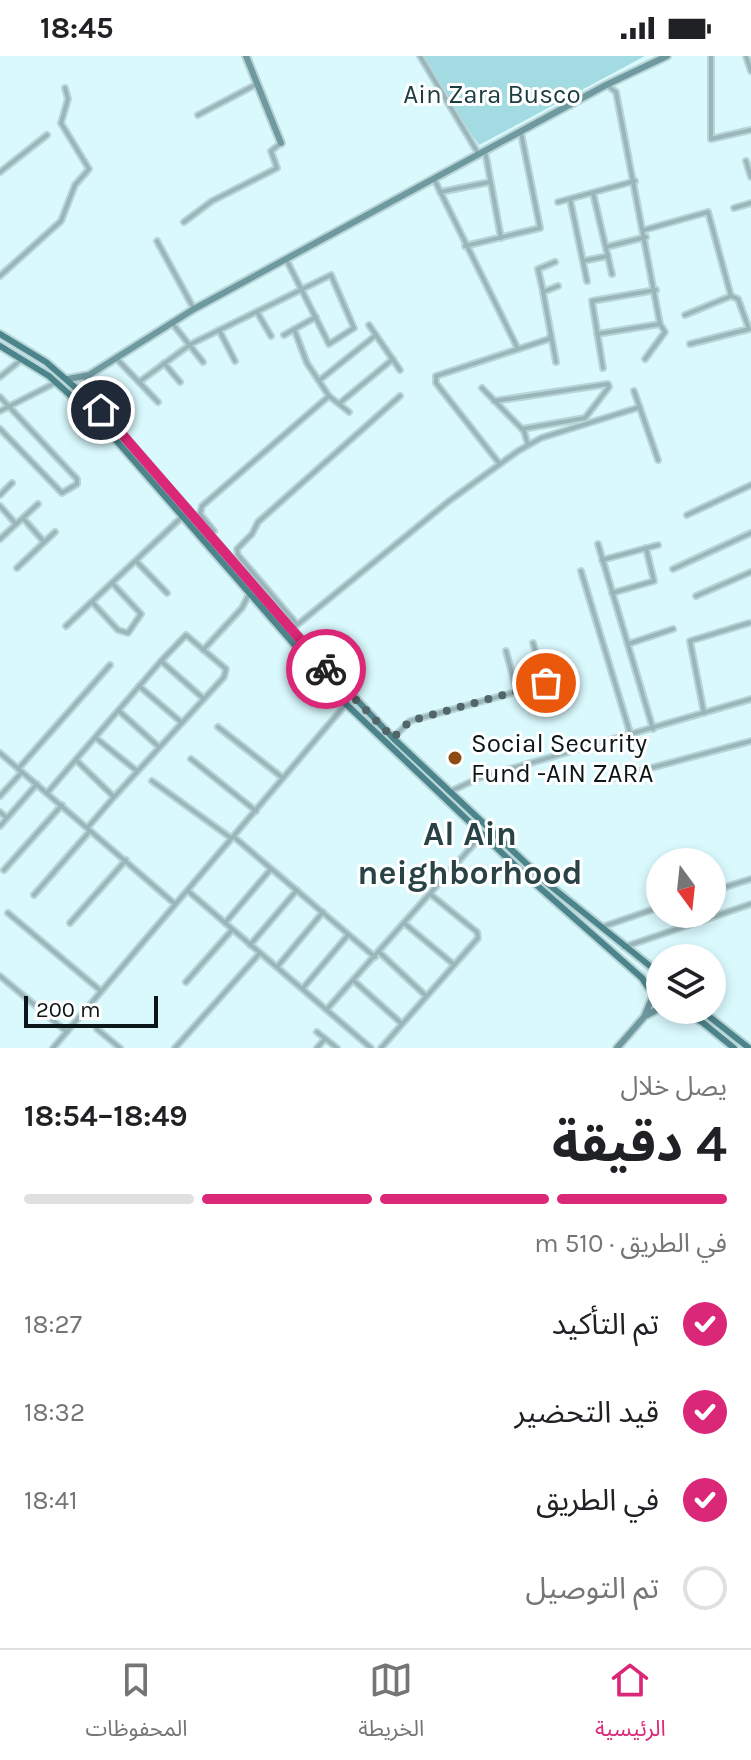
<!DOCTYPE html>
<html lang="ar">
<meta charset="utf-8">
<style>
:root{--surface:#fff;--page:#f6f6f6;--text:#202124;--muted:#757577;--line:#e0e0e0;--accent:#db2777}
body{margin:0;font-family:Karla,"Noto Sans Arabic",sans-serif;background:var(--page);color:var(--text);direction:rtl;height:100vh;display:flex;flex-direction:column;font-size:30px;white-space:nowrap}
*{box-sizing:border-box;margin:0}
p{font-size:26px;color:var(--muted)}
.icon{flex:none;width:44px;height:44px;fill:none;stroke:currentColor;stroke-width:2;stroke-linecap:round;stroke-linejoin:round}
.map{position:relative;height:992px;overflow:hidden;direction:ltr}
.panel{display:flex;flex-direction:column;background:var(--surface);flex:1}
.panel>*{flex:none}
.needle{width:52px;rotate:165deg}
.fabs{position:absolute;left:646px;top:792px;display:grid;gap:16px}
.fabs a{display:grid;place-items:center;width:80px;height:80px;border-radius:50%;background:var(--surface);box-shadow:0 4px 12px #0003;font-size:40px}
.scale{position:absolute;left:24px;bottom:20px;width:134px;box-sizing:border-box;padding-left:8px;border:4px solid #0a1617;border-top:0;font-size:22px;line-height:28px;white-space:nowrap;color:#0a1617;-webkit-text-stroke:6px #fff;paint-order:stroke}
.pin{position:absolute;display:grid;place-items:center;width:68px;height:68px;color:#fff;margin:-34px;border:4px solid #fff;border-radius:50%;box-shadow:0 2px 8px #0007}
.courier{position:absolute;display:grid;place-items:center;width:80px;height:80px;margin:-40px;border:6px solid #db2777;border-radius:50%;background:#fff;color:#222;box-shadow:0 2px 10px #0007}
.summary em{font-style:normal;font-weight:700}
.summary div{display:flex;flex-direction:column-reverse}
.summary{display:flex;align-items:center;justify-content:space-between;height:136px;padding:0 24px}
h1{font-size:52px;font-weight:700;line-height:60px}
.bar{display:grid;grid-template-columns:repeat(4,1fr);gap:12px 8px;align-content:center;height:96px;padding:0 24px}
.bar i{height:10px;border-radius:6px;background:var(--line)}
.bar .selected{background:var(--accent)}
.bar p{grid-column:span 4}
ol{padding:0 24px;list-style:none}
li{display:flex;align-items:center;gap:24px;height:88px}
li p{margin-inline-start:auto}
li .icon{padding:8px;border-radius:50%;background:var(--accent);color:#fff;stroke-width:4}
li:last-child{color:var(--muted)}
li i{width:44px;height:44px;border:4px solid var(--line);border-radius:50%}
.status{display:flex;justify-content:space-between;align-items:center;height:56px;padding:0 40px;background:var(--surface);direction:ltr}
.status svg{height:22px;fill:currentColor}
.tab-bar{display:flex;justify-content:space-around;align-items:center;height:112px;border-top:2px solid var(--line);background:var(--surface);font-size:22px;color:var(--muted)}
.tab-bar a{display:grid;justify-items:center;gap:4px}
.tab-bar .selected{color:var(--accent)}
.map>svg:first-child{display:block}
.green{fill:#a3dbe3}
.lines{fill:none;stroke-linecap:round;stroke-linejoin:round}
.street-casing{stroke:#b8d5d8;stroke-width:8}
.secondary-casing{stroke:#b8d5d8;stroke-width:10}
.primary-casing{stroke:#b8d5d8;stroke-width:10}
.street{stroke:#9ab6ba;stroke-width:4}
.secondary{stroke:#6e999f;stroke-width:6}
.primary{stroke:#4c848b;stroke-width:6}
.done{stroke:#526568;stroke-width:8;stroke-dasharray:0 14.4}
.route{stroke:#db2777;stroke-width:10}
.poi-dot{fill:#8c4c13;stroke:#fff;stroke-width:3}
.labels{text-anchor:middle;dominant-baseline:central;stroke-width:6;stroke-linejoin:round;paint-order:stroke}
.park-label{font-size:26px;fill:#1b3d41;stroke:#fff}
.poi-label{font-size:26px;fill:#0a1617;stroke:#fff;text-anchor:start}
.district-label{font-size:34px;font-weight:bold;fill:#284246;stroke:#fff}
</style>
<div class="status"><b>18:45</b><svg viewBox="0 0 49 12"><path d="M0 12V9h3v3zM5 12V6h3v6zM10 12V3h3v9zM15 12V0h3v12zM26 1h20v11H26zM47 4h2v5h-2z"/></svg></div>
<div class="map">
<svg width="751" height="992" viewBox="0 0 751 992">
<rect width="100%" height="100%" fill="#d9f9fd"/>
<path class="green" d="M418,0H645L479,89Z"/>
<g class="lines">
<defs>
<g id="street">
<path d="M420,0L478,97"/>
<path d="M711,0V83L751,74"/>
<path d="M746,0L751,15"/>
<path d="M198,59L257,28"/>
<path d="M485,95L501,182"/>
<path d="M746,105L751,121"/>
<path d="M0,116L47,79"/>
<path d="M434,123L517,291"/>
<path d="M440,136L490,126"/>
<path d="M593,137L612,218"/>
<path d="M570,143L587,225"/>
<path d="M558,146L635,125"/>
<path d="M734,152L751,147"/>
<path d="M184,166L212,145L277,112L271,95L281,87"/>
<path d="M644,174L708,156L731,240"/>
<path d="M157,185L194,253"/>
<path d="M465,190L540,172L521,77"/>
<path d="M606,191L646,181"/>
<path d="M583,205L608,200"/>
<path d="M0,220L61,165L75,129L89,113L61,67L68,43L65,32"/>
<path d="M543,235L538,213L555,206"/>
<path d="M257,256L271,280"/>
<path d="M685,259L731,240L738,243L749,273L690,288"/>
<path d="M172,267L203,306"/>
<path d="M369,269L400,314"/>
<path d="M294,273L307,307L329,340L349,356"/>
<path d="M219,274L235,305"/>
<path d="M597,278L660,268L616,36L608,30"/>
<path d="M284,279L316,261"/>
<path d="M116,302L158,346"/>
<path d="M645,303L665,276L660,268"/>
<path d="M556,306L543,236L558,230"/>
<path d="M164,307L180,326"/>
<path d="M603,312L592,245L656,234"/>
<path d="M0,321L21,304"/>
<path d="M321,323L376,279"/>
<path d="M139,326L191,288L331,219L354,272L329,288L286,203"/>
<path d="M482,332L524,375L528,389"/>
<path d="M634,335L658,404"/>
<path d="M0,341L77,423V428L62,437L0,373"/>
<path d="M494,345L608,328L609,331L585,362L522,373"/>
<path d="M341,346L393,303"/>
<path d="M0,355L55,327"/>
<path d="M499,407L436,327V320L549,283L551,278"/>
<path d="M0,439L12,427"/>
<path d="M0,450L16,468"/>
<path d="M687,459L751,429"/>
<path d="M23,462L44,486"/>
<path d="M214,475L200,458L202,450L329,340"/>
<path d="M0,483L38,448"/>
<path d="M598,488L653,673"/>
<path d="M602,504L658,489"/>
<path d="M136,505L167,537"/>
<path d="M17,512L55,476"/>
<path d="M673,513L751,477"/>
<path d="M581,515L631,680"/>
<path d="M612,537L654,525L646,492"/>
<path d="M696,540L751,516"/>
<path d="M92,546L118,574L128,577L141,558L113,528"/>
<path d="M296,567L238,499L237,493L252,478L258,466L400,340"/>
<path d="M66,570L182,461"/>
<path d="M292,573L449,445L518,395L541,382L640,351"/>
<path d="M628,588L673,573"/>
<path d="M203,594L242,552L249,538"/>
<path d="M506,595L517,636"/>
<path d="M139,630L181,666"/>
<path d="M119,655L159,691"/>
<path d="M704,657L690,585L749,567"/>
<path d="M218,671L283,722"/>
<path d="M96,682L137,715"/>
<path d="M393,682L410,665L545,628L533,587"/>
<path d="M0,697L175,848"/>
<path d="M191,703L256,755"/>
<path d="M76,704L114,741L224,621L226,613L186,579L161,605L204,643"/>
<path d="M18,713L110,609"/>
<path d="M610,723L751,685"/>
<path d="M152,725L231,782"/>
<path d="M449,736L479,722L751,643"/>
<path d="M47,737L161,605"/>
<path d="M0,740L22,716"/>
<path d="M0,756L7,762"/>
<path d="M0,770L37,728"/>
<path d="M88,771L114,741"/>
<path d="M234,781L375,901"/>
<path d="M4,814L62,749"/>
<path d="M188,835L371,992"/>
<path d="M712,835L751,823"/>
<path d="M34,839L90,775"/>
<path d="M8,857L101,935"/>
<path d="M70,867L126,804"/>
<path d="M225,867L271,813"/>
<path d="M404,867L452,907"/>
<path d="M602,871L660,851"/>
<path d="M250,889L297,834"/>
<path d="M624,891L751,848"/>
<path d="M379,896L425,939"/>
<path d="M277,911L323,856"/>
<path d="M0,920L67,976"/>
<path d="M353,924L401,967"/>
<path d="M186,926L232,874"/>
<path d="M303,932L348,879"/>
<path d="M327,953L482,779"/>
<path d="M97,973L120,992"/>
<path d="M317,976L337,992"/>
<path d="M53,992L346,648"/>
<path d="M175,992L260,897"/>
<path d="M317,992L325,983"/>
<path d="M381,992L478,882L477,876L430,838"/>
</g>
<g id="secondary">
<path d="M246,0L281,87"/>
<path d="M68,323L89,319L194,253L606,29L667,0"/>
<path d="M87,339L85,329L89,319"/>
<path d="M647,959L660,952"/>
<path d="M617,992L644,961L653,940"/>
</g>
<g id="primary">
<path d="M0,278L46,306L101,354L320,605L393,682L548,828L660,918"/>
<path d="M0,290L49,320L102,368L346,648L522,816L642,922L652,937"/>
<path d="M660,924L652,937L660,948"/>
<path d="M680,954L702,966L734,992"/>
<path d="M701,954L749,992"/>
</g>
</defs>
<use href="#street" class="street-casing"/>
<use href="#secondary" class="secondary-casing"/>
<use href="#primary" class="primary-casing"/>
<use href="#street" class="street"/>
<use href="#secondary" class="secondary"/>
<use href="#primary" class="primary"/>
</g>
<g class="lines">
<path class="done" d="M326,613L393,682L410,665L546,627"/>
<path class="route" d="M101,354L326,613"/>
</g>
<circle class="poi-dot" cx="455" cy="702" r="8"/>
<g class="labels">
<g class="park-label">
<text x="492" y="38">Ain Zara Busco</text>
</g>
<g class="poi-label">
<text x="471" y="687">Social Security<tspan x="471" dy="30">Fund -AIN ZARA</tspan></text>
</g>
<g class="district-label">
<text x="470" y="778">Al Ain<tspan x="470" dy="39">neighborhood</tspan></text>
</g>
</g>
</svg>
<div class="fabs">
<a><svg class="needle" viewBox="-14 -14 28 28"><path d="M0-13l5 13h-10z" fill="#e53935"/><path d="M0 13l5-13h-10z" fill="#757577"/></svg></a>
<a><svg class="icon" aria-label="layers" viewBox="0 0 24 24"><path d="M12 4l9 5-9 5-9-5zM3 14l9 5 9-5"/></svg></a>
</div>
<div class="scale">200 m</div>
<div class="pin" style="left:546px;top:627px;background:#ea580c"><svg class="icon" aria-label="bag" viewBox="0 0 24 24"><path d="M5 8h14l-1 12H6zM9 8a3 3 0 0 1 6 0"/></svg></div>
<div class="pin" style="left:101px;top:354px;background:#1f2937"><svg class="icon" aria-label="home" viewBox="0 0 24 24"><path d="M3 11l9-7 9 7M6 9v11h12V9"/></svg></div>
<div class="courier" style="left:326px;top:613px"><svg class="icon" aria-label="bike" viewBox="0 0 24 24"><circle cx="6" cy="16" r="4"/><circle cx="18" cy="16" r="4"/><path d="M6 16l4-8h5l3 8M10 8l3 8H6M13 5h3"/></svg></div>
</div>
<section class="panel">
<div class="summary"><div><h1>4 دقيقة</h1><p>يصل خلال</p></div><em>18:49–18:54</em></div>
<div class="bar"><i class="selected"></i><i class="selected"></i><i class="selected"></i><i></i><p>في الطريق · 510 m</p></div>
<ol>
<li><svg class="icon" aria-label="check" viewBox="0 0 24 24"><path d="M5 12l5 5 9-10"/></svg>تم التأكيد<p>18:27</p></li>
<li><svg class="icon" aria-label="check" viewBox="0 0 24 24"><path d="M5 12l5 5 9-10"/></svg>قيد التحضير<p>18:32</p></li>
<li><svg class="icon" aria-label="check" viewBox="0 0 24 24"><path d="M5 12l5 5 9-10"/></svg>في الطريق<p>18:41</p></li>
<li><i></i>تم التوصيل</li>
</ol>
</section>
<nav class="tab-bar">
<a class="selected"><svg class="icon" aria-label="home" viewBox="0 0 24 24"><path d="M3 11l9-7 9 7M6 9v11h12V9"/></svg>الرئيسية</a>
<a><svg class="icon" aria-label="map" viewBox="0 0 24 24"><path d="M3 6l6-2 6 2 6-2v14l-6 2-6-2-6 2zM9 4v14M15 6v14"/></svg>الخريطة</a>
<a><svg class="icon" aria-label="saved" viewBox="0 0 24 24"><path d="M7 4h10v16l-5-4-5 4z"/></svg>المحفوظات</a>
</nav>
